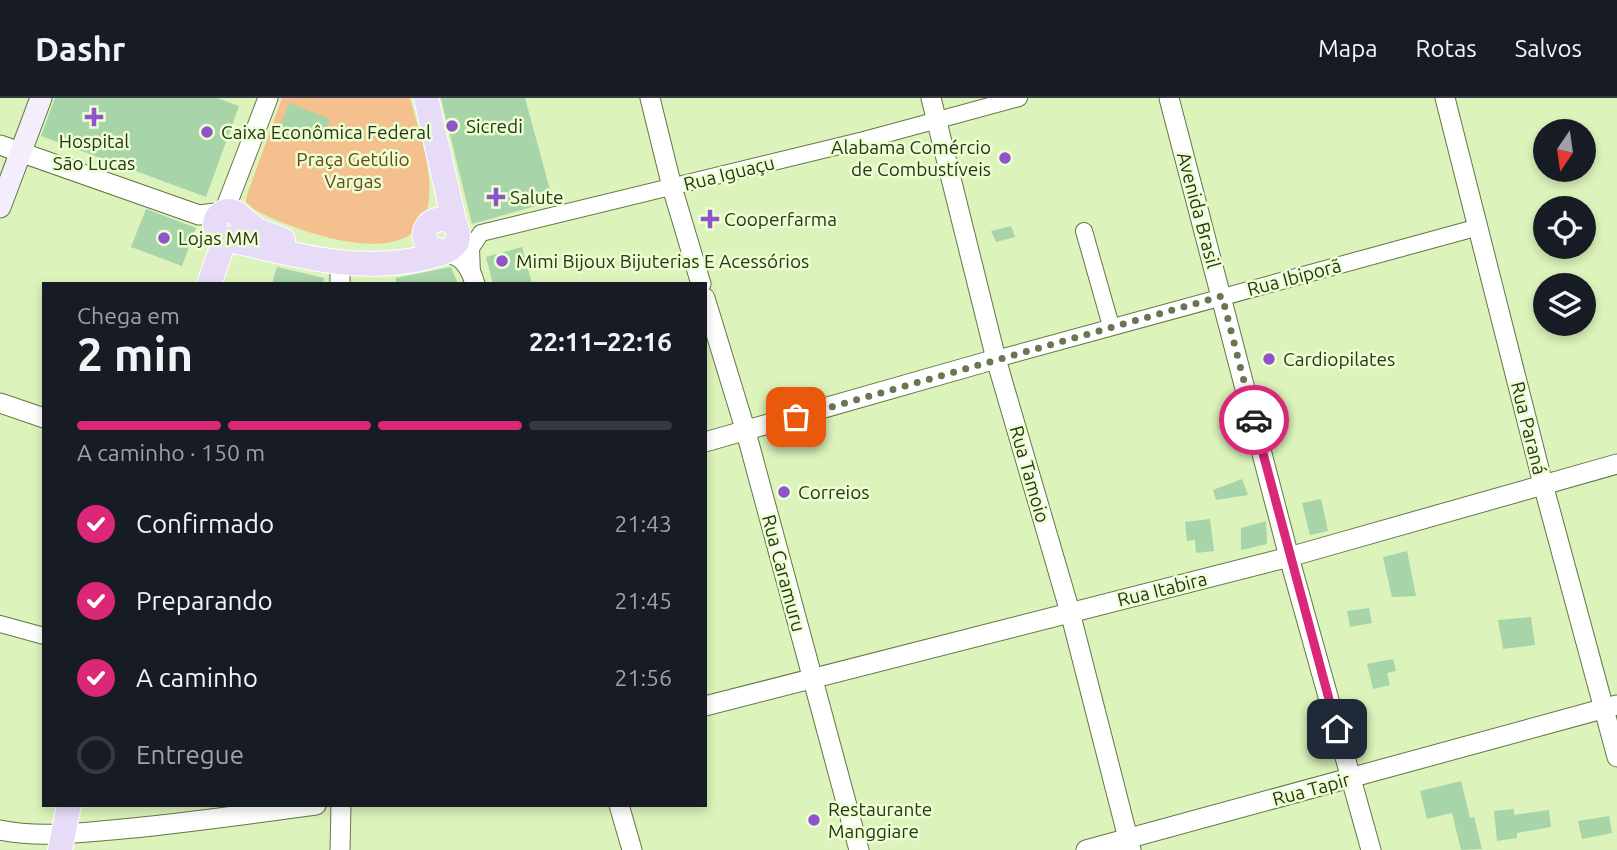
<!DOCTYPE html>
<html lang="pt">
<meta charset="utf-8">
<style>
:root{--surface:#171b24;--page:#20242c;--text:#f1f3f6;--muted:#9ea1a6;--line:#363941;--accent:#db2777}
body{margin:0;font-family:Ubuntu,sans-serif;background:var(--page);color:var(--text);height:100vh;display:flex;flex-direction:column;font-size:26px;white-space:nowrap}
*{box-sizing:border-box;margin:0}
p{font-size:23px;color:var(--muted)}
.icon{flex:none;width:38px;height:38px;fill:none;stroke:currentColor;stroke-width:2;stroke-linecap:round;stroke-linejoin:round}
.map{position:relative;flex:1;overflow:hidden}
.panel{position:absolute;left:42px;top:184px;width:665px;height:525px;display:flex;flex-direction:column;background:var(--surface);border-radius:0px;box-shadow:0 4px 10px #0003}
.panel>*{flex:none}
.needle{width:46px;rotate:193deg}
.controls{position:absolute;left:1533px;top:21px;display:grid;gap:14px}
.controls a{display:grid;place-items:center;width:63px;height:63px;border-radius:50%;background:var(--surface);box-shadow:0 4px 10px #0003;font-size:35px}
.pin{position:absolute;display:grid;place-items:center;width:60px;height:60px;color:#fff;margin:-30px;border-radius:14px;box-shadow:0 4px 10px #0006}
.courier{position:absolute;display:grid;place-items:center;width:70px;height:70px;margin:-35px;border:5px solid #db2777;border-radius:50%;background:#fff;color:#222;box-shadow:0 2px 9px #0007}
.head em{font-style:normal;font-weight:700}
.head div{display:flex;flex-direction:column-reverse}
.head{display:flex;align-items:center;justify-content:space-between;height:119px;padding:0 35px}
h1{font-size:46px;font-weight:700;line-height:52px}
.bar{display:grid;grid-template-columns:repeat(4,1fr);gap:10px 7px;align-content:center;height:84px;padding:0 35px}
.bar i{height:9px;border-radius:5px;background:var(--line)}
.bar .current{background:var(--accent)}
.bar p{grid-column:span 4}
ol{padding:0 35px;list-style:none}
li{display:flex;align-items:center;gap:21px;height:77px}
li p{margin-inline-start:auto}
li .icon{padding:7px;border-radius:50%;background:var(--accent);color:#fff;stroke-width:4}
li:last-child{color:var(--muted)}
li i{width:38px;height:38px;border:4px solid var(--line);border-radius:50%}
header{display:flex;align-items:center;gap:42px;box-sizing:border-box;height:98px;padding:0 35px;background:var(--surface);border-bottom:2px solid var(--line)}
header strong{font-size:33px}
nav{display:flex;gap:38px;margin-inline-start:auto;font-size:24px}
.map>svg:first-child{display:block}
.green{fill:#f4c08d}
.building{fill:#a7d4a8}
.lines{fill:none;stroke-linecap:round;stroke-linejoin:round}
.minor-casing{stroke:#637643;stroke-width:18}
.tertiary-casing{stroke:#637643;stroke-width:21}
.secondary-casing{stroke:#637643;stroke-width:23}
.primary-casing{stroke:#fff;stroke-width:26}
.minor{stroke:#fff;stroke-width:16}
.tertiary{stroke:#fff;stroke-width:19}
.secondary{stroke:#f4edfb;stroke-width:21}
.primary{stroke:#e8dbf8;stroke-width:24}
.done{stroke:#697654;stroke-width:7;stroke-dasharray:0 12.6}
.route{stroke:#db2777;stroke-width:9}
.poi-dot{fill:#9153c9;stroke:#ecffd1;stroke-width:2.5}
.labels{text-anchor:middle;dominant-baseline:central;stroke-width:5;stroke-linejoin:round;paint-order:stroke}
.poi-label{font-size:19px;fill:#2b331d;stroke:#ecffd1;text-anchor:start}
.park-label{font-size:19px;fill:#6b461d;stroke:#ecffd1}
.street-label{font-size:19px;fill:#2b331d;stroke:#ecffd1}
</style>
<header>
<strong>Dashr</strong>
<nav><a>Mapa</a><a>Rotas</a><a>Salvos</a></nav>
</header>
<div class="map">
<svg width="1617" height="752" viewBox="0 0 1617 752">
<rect width="100%" height="100%" fill="#dcf3bb"/>
<path class="green" d="M282,0H410C418,32 432,67 429,100C424,182 295,133 255,112L246,104L247,97Z"/>
<g class="building">
<path d="M55,0H217L239,8L206,99L41,38Z"/>
<path d="M441,0H525L553,103L472,126Z"/>
<path d="M289,5L330,21L326,32L319,30L313,45L279,32Z"/>
<path d="M146,111L196,130L182,168L131,149Z"/>
<path d="M1011,128L1015,139L996,144L991,133Z"/>
<path d="M522,149L532,186H493L486,159Z"/>
<path d="M277,169L324,180L323,186H272Z"/>
<path d="M451,169L458,186H396V180Z"/>
<path d="M1242,381L1248,397L1216,402L1213,392Z"/>
<path d="M1321,401L1328,433L1310,437L1302,405Z"/>
<path d="M1210,421L1214,453L1196,455L1195,442L1187,443L1185,424Z"/>
<path d="M1266,423L1267,446L1241,452V430Z"/>
<path d="M1407,453L1416,498L1392,499L1383,459Z"/>
<path d="M1369,510L1372,525L1350,529L1347,513Z"/>
<path d="M1531,519L1535,547L1503,551L1498,522Z"/>
<path d="M1393,561L1396,573L1387,575L1390,587L1373,591L1367,566Z"/>
<path d="M1461,683L1470,720L1474,719L1482,751L1461,752L1452,715L1427,721L1420,693Z"/>
<path d="M1514,711V717L1549,712L1551,729L1517,735V740L1497,743L1494,713Z"/>
<path d="M1609,718L1612,735L1582,741L1578,723Z"/>
</g>
<g class="lines">
<defs>
<g id="minor">
<path d="M1084,133L1111,228"/>
<path d="M472,176L471,150L481,135L864,42L1019,0"/>
<path d="M996,261L1479,129"/>
<path d="M0,526L44,538"/>
</g>
<g id="tertiary">
<path d="M650,0L672,89L701,186"/>
<path d="M931,0L996,261L1070,514L1131,752"/>
<path d="M1169,0L1289,459L1371,752"/>
<path d="M1445,0L1543,386L1617,659"/>
<path d="M0,47L199,117L224,114L268,0"/>
<path d="M444,154C462,157 470,168 475,186"/>
<path d="M340,186V166"/>
<path d="M705,200L746,334L859,752"/>
<path d="M0,305L44,320"/>
<path d="M705,344L996,261"/>
<path d="M705,608L1289,459L1617,366"/>
<path d="M619,707L632,752"/>
<path d="M0,732C38,740 74,735 112,732C180,726 248,716 316,707"/>
<path d="M340,752L341,707"/>
<path d="M1086,752L1617,607"/>
</g>
<path id="secondary" d="M0,109L41,0"/>
<g id="primary">
<path d="M426,0L455,127"/>
<circle cx="229" cy="127" r="14"/>
<path d="M240,118L257,132L283,142"/>
<path d="M209,186L225,141C292,156 356,176 424,160C436,157 450,155 457,144C466,107 407,119 430,150L444,154"/>
<path d="M60,752L69,707"/>
</g>
</defs>
<use href="#minor" class="minor-casing"/>
<use href="#tertiary" class="tertiary-casing"/>
<use href="#secondary" class="secondary-casing"/>
<use href="#primary" class="primary-casing"/>
<use href="#minor" class="minor"/>
<use href="#tertiary" class="tertiary"/>
<use href="#secondary" class="secondary"/>
<use href="#primary" class="primary"/>
</g>
<g class="lines">
<path class="done" d="M796,319L1222,198L1254,322"/>
<path class="route" d="M1254,322L1337,631"/>
</g>
<g class="poi-dot">
<path d="M90.5 8.5h7v7h7v7h-7v7h-7v-7h-7v-7h7z"/>
<circle cx="452" cy="28" r="7"/>
<circle cx="207" cy="34" r="7"/>
<circle cx="1005" cy="60" r="7"/>
<path d="M492.5 88.5h7v7h7v7h-7v7h-7v-7h-7v-7h7z"/>
<path d="M706.5 110.5h7v7h7v7h-7v7h-7v-7h-7v-7h7z"/>
<circle cx="164" cy="140" r="7"/>
<circle cx="502" cy="163" r="7"/>
<circle cx="1269" cy="261" r="7"/>
<circle cx="784" cy="394" r="7"/>
<circle cx="814" cy="722" r="7"/>
</g>
<g class="labels">
<g class="poi-label">
<text x="466" y="28">Sicredi</text>
<text x="221" y="34">Caixa Econômica Federal</text>
<text x="94" y="43" text-anchor="middle">Hospital<tspan x="94" dy="22">São Lucas</tspan></text>
<text x="991" y="49" text-anchor="end">Alabama Comércio<tspan x="991" dy="22">de Combustíveis</tspan></text>
<text x="510" y="99">Salute</text>
<text x="724" y="121">Cooperfarma</text>
<text x="178" y="140">Lojas MM</text>
<text x="516" y="163">Mimi Bijoux Bijuterias E Acessórios</text>
<text x="1283" y="261">Cardiopilates</text>
<text x="798" y="394">Correios</text>
<text x="828" y="711">Restaurante<tspan x="828" dy="22">Manggiare</tspan></text>
</g>
<g class="park-label">
<text x="353" y="61">Praça Getúlio<tspan x="353" dy="22">Vargas</tspan></text>
</g>
<g class="street-label">
<text transform="translate(729 75) rotate(-14)">Rua Iguaçu</text>
<text transform="translate(1199 112) rotate(75)">Avenida Brasil</text>
<text transform="translate(1294 179) rotate(-15)">Rua Ibiporã</text>
<text transform="translate(1529 330) rotate(76)">Rua Paraná</text>
<text transform="translate(1030 376) rotate(74)">Rua Tamoio</text>
<text transform="translate(784 475) rotate(75)">Rua Caramuru</text>
<text transform="translate(1162 491) rotate(-14)">Rua Itabira</text>
<text transform="translate(1311 691) rotate(-15)">Rua Tapir</text>
</g>
</g>
</svg>
<div class="controls">
<a><svg class="needle" viewBox="-14 -14 28 28"><path d="M0-13l5 13h-10z" fill="#e53935"/><path d="M0 13l5-13h-10z" fill="#9ea1a6"/></svg></a>
<a><svg class="icon" aria-label="locate" viewBox="0 0 24 24"><circle cx="12" cy="12" r="6"/><path d="M12 2v4M12 18v4M2 12h4M18 12h4"/></svg></a>
<a><svg class="icon" aria-label="layers" viewBox="0 0 24 24"><path d="M12 4l9 5-9 5-9-5zM3 14l9 5 9-5"/></svg></a>
</div>
<div class="pin" style="left:796px;top:319px;background:#ea580c"><svg class="icon" aria-label="bag" viewBox="0 0 24 24"><path d="M5 8h14l-1 12H6zM9 8a3 3 0 0 1 6 0"/></svg></div>
<div class="pin" style="left:1337px;top:631px;background:#1f2937"><svg class="icon" aria-label="home" viewBox="0 0 24 24"><path d="M3 11l9-7 9 7M6 9v11h12V9"/></svg></div>
<div class="courier" style="left:1254px;top:322px"><svg class="icon" aria-label="car" viewBox="0 0 24 24"><path d="M5 17H2v-5l4-1 3-4h7l3 4 3 1v5h-3M9 17h6M6 11h13"/><circle cx="7" cy="17" r="2"/><circle cx="17" cy="17" r="2"/></svg></div>
<section class="panel">
<div class="head"><div><h1>2 min</h1><p>Chega em</p></div><em>22:11–22:16</em></div>
<div class="bar"><i class="current"></i><i class="current"></i><i class="current"></i><i></i><p>A caminho · 150 m</p></div>
<ol>
<li><svg class="icon" aria-label="check" viewBox="0 0 24 24"><path d="M5 12l5 5 9-10"/></svg>Confirmado<p>21:43</p></li>
<li><svg class="icon" aria-label="check" viewBox="0 0 24 24"><path d="M5 12l5 5 9-10"/></svg>Preparando<p>21:45</p></li>
<li><svg class="icon" aria-label="check" viewBox="0 0 24 24"><path d="M5 12l5 5 9-10"/></svg>A caminho<p>21:56</p></li>
<li><i></i>Entregue</li>
</ol>
</section>
</div>
